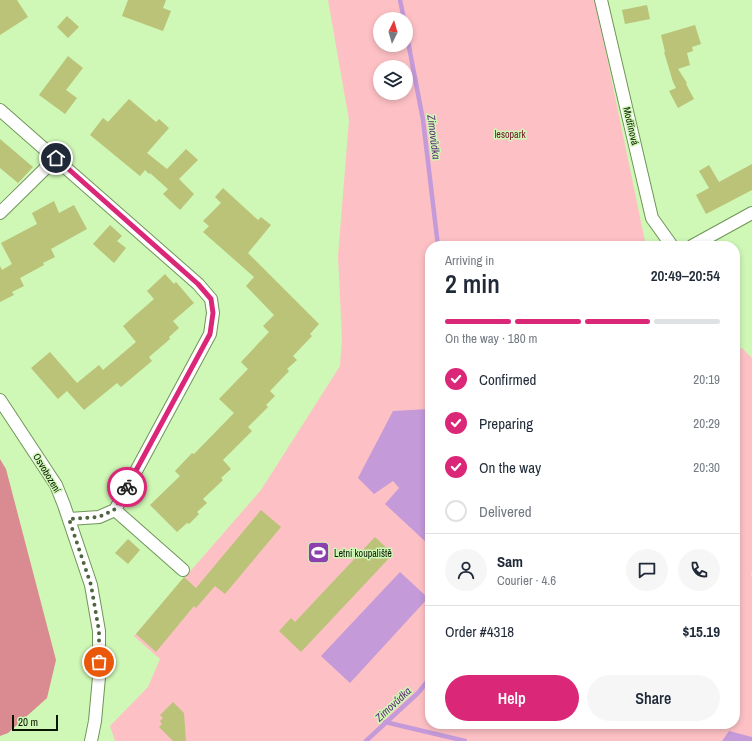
<!DOCTYPE html>
<meta charset="utf-8">
<style>
:root{--surface:#fff;--page:#f6f6f7;--text:#1f2937;--muted:#747a83;--line:#e0e1e3;--accent:#db2777}
body{margin:0;font-family:"Archivo Narrow",sans-serif;background:var(--page);color:var(--text);height:100vh;display:flex;flex-direction:column;font-size:15px;white-space:nowrap}
*{box-sizing:border-box;margin:0}
p{font-size:13px;color:var(--muted)}
.icon{flex:none;width:22px;height:22px;fill:none;stroke:currentColor;stroke-width:2;stroke-linecap:round;stroke-linejoin:round}
.map{position:relative;flex:1;overflow:hidden}
.details{position:absolute;left:425px;top:241px;width:315px;height:488px;display:flex;flex-direction:column;background:var(--surface);border-radius:16px;box-shadow:0 2px 6px #0003}
.details>*{flex:none}
.needle{width:26px;rotate:5deg}
.tools{position:absolute;left:373px;top:12px;display:grid;gap:8px}
.tools a{display:grid;place-items:center;width:40px;height:40px;border-radius:50%;background:var(--surface);box-shadow:0 2px 6px #0003;font-size:20px}
.scale{position:absolute;left:12px;bottom:10px;width:46px;box-sizing:border-box;padding-left:4px;border:2px solid #091701;border-top:0;font-size:11px;line-height:14px;white-space:nowrap;color:#091701;-webkit-text-stroke:3px #cff7b6;paint-order:stroke}
.pin{position:absolute;display:grid;place-items:center;width:34px;height:34px;color:#fff;margin:-17px;border:2px solid #fff;border-radius:50%;box-shadow:0 1px 4px #0007}
.courier{position:absolute;display:grid;place-items:center;width:40px;height:40px;margin:-20px;border:3px solid #db2777;border-radius:50%;background:#fff;color:#222;box-shadow:0 1px 5px #0007}
.headline em{font-style:normal;font-weight:600}
.headline div{display:flex;flex-direction:column-reverse}
.headline{display:flex;align-items:center;justify-content:space-between;height:68px;padding:0 20px}
h1{font-size:26px;font-weight:600;line-height:30px}
.bar{display:grid;grid-template-columns:repeat(4,1fr);gap:6px 4px;align-content:center;height:48px;padding:0 20px}
.bar i{height:5px;border-radius:3px;background:var(--line)}
.bar .current{background:var(--accent)}
.bar p{grid-column:span 4}
.line{display:flex;align-items:center;gap:10px;padding:0 20px;border-top:1px solid var(--line)}
.line div{flex:1}
.round{display:grid;place-items:center;flex:none;width:42px;height:42px;border-radius:21px;background:var(--page)}
ol{padding:0 20px;list-style:none}
li{display:flex;align-items:center;gap:12px;height:44px}
li p{margin-inline-start:auto}
li .icon{padding:4px;border-radius:50%;background:var(--accent);color:#fff;stroke-width:4}
li:last-child{color:var(--muted)}
li i{width:22px;height:22px;border:2px solid var(--line);border-radius:50%}
.action{display:flex;gap:8px;margin-top:auto;padding:8px 20px}
.action a{flex:1;height:46px;border-radius:24px;background:var(--accent);color:#fff;font-size:16px;font-weight:600;line-height:46px;text-align:center}
.action a+a{background:var(--page);color:var(--text)}
.map>svg:first-child{display:block}
.green{fill:#fdc1c5;fill-rule:evenodd}
.forest{fill:#da8a91}
.water{fill:#c49ad9}
.lines{fill:none;stroke-linecap:round;stroke-linejoin:round}
.stream{stroke:#c49ad9;stroke-width:4.5}
.building{fill:#bac377}
.street-casing{stroke:#709558;stroke-width:14}
.street{stroke:#fff;stroke-width:12}
.done{stroke:#4e6540;stroke-width:4;stroke-dasharray:0 7.2}
.route{stroke:#db2777;stroke-width:5}
.labels{text-anchor:middle;dominant-baseline:central;stroke-width:3;stroke-linejoin:round;paint-order:stroke}
.street-label{font-size:10px;fill:#091701;stroke:#cff7b6}
.park-label{font-size:10px;fill:#700f27;stroke:#cff7b6}
.poi-label{font-size:10px;fill:#091701;stroke:#cff7b6;text-anchor:start}
.water-label{font-size:11px;font-style:italic;fill:#622f79;stroke:#cff7b6}
</style>
<div class="map">
<svg width="752" height="741" viewBox="0 0 752 741">
<rect width="100%" height="100%" fill="#cff7b6"/>
<path class="green" d="M328,0H595L646,246H430V724H735V349L742,348L752,358V572L751,575L752,576V741H115L110,726L148,687L160,659L134,636L261,490L340,366L342,338L338,256L349,120ZM380,19H406V45H380ZM380,67H406V93H380Z"/>
<path class="forest" d="M0,459L6,469L56,660L47,698L8,733L0,736Z"/>
<g class="water">
<path d="M429,409L430,541L428,544L385,504L399,488L393,481L374,494L358,478L393,411Z"/>
<path d="M400,572L428,598L350,683L321,656Z"/>
<path d="M729,731L752,737V741H722Z"/>
</g>
<g class="lines">
<g class="stream">
<path d="M400,0L404,19"/>
<path d="M406,31L423,120L438,246"/>
<path d="M385,722L465,741"/>
<path d="M366,741L418,693L430,678"/>
</g>
</g>
<g class="building">
<path d="M0,0H17L28,17L0,35Z"/>
<path d="M128,0H166L163,8L171,11L163,31L122,16Z"/>
<path d="M647,5L650,19L625,24L622,10Z"/>
<path d="M67,16L79,27L68,38L57,27Z"/>
<path d="M695,25L701,44L692,47L693,51L687,53L690,65L678,69L687,83L686,84L694,99L678,108L669,91L676,88L673,82L664,52H665L661,35Z"/>
<path d="M68,56L83,68L66,90L77,98L65,114L39,95Z"/>
<path d="M129,99L156,122L159,119L169,128L147,153L167,169L186,149L198,160L179,179L194,194L180,210L163,194L168,189L150,173L149,174L145,170L140,176L90,135L103,118L108,122Z"/>
<path d="M0,139L33,167L18,183L0,168Z"/>
<path d="M752,164V190L706,214L696,195L709,188L699,171L709,165L719,182Z"/>
<path d="M223,188L258,220L261,217L271,225L248,253L319,324L310,334L312,336L293,356L297,360L287,369L289,371L270,391L275,396L266,405L268,407L248,427L252,431L223,460L231,469L221,478L223,480L203,499L207,503L197,512L199,514L189,524L187,523L177,532L150,505L180,476L175,471L192,453L194,454L234,413L219,399L248,369L241,362L269,332L263,326L274,315L246,286L254,277L203,232L209,226L203,221L221,203L215,197Z"/>
<path d="M54,201L59,213L74,205L87,229L51,249L55,257L43,263L44,265L20,278L24,286L12,292L14,295L0,302V266L2,270L12,264L1,243L37,224L32,213Z"/>
<path d="M110,225L122,236L117,241L126,248L114,263L93,244Z"/>
<path d="M165,274L174,284L176,282L194,303L173,321L179,328L169,337L170,339L149,357L152,361L121,387L117,383L84,410L67,391L58,399L31,368L50,352L77,383L99,365L103,370L136,342L123,326L154,299L147,291Z"/>
<path d="M261,510L281,527L225,594L215,586L196,608L194,606L156,652L136,634L184,577L196,588Z"/>
<path d="M375,537L393,554L301,652L279,631L291,618L295,622Z"/>
<path d="M128,539L140,550L128,564L115,553Z"/>
<path d="M173,702L184,713L186,741H173L159,727L162,724L160,721L163,718L160,715Z"/>
</g>
<g class="lines">
<defs>
<g id="street">
<path d="M601,0L652,218L672,246"/>
<path d="M0,110L198,284L211,299L213,313L210,334L115,510L99,517L69,519"/>
<path d="M0,213L56,158"/>
<path d="M692,246L752,213"/>
<path d="M0,400L56,485L64,505L91,585L99,631V677L95,721L91,741"/>
<path d="M115,510L183,570"/>
</g>
</defs>
<use href="#street" class="street-casing"/>
<use href="#street" class="street"/>
</g>
<g class="lines">
<path class="done" d="M99,662V631L91,585L69,519L99,517L114,510L127,487"/>
<path class="route" d="M56,158L198,284L211,299L213,313L210,334L127,487"/>
</g>
<defs>
<symbol id="stadium-square" viewBox="-11 -11 22 22"><rect x="-9" y="-9" width="18" height="18" rx="4" fill="#8d3fb0" stroke="#cff7b6"/><path d="M0-5a6.5 5 0 1 0 0 10a6.5 5 0 1 0 0-10ZM-3.5-1.8h7v3.6h-7Z" fill="#fff"/></symbol>
</defs>
<g fill-rule="evenodd">
<use href="#stadium-square" x="306" y="540" width="25" height="25"/>
</g>
<g class="labels">
<g class="street-label">
<text transform="translate(631 126) rotate(77)">Modřínová</text>
<text transform="translate(47 473) rotate(59)">Osvobození</text>
</g>
<g class="park-label">
<text x="510" y="134">lesopark</text>
</g>
<g class="poi-label">
<text x="334" y="553">Letní koupaliště</text>
</g>
<g class="water-label">
<text transform="translate(434 137) rotate(83)">Zimovůdka</text>
<text transform="translate(393 704) rotate(-43)">Zimovůdka</text>
</g>
</g>
</svg>
<div class="tools">
<a><svg class="needle" viewBox="-14 -14 28 28"><path d="M0-13l5 13h-10z" fill="#e53935"/><path d="M0 13l5-13h-10z" fill="#747a83"/></svg></a>
<a><svg class="icon" aria-label="layers" viewBox="0 0 24 24"><path d="M12 4l9 5-9 5-9-5zM3 14l9 5 9-5"/></svg></a>
</div>
<div class="scale">20 m</div>
<div class="pin" style="left:99px;top:662px;background:#ea580c"><svg class="icon" aria-label="bag" viewBox="0 0 24 24"><path d="M5 8h14l-1 12H6zM9 8a3 3 0 0 1 6 0"/></svg></div>
<div class="pin" style="left:56px;top:158px;background:#1f2937"><svg class="icon" aria-label="home" viewBox="0 0 24 24"><path d="M3 11l9-7 9 7M6 9v11h12V9"/></svg></div>
<div class="courier" style="left:127px;top:487px"><svg class="icon" aria-label="bike" viewBox="0 0 24 24"><circle cx="6" cy="16" r="4"/><circle cx="18" cy="16" r="4"/><path d="M6 16l4-8h5l3 8M10 8l3 8H6M13 5h3"/></svg></div>
<section class="details">
<div class="headline"><div><h1>2 min</h1><p>Arriving in</p></div><em>20:49–20:54</em></div>
<div class="bar"><i class="current"></i><i class="current"></i><i class="current"></i><i></i><p>On the way · 180 m</p></div>
<ol>
<li><svg class="icon" aria-label="check" viewBox="0 0 24 24"><path d="M5 12l5 5 9-10"/></svg>Confirmed<p>20:19</p></li>
<li><svg class="icon" aria-label="check" viewBox="0 0 24 24"><path d="M5 12l5 5 9-10"/></svg>Preparing<p>20:29</p></li>
<li><svg class="icon" aria-label="check" viewBox="0 0 24 24"><path d="M5 12l5 5 9-10"/></svg>On the way<p>20:30</p></li>
<li><i></i>Delivered</li>
</ol>
<div class="line" style="height:72px"><a class="round"><svg class="icon" aria-label="person" viewBox="0 0 24 24"><circle cx="12" cy="8" r="4"/><path d="M4 21q1-7 8-7t8 7"/></svg></a><div><b>Sam</b><p>Courier · 4.6</p></div><a class="round"><svg class="icon" aria-label="chat" viewBox="0 0 24 24"><path d="M4 5h16v11H9l-5 4z"/></svg></a><a class="round"><svg class="icon" aria-label="phone" viewBox="0 0 24 24"><path d="M5 4h4l2 5-3 2q2 4 5 5l2-3 5 2v4C11 20 4 13 5 4z"/></svg></a></div>
<div class="line" style="height:52px"><div>Order #4318</div><b>$15.19</b></div>
<div class="action"><a>Help</a><a>Share</a></div>
</section>
</div>
